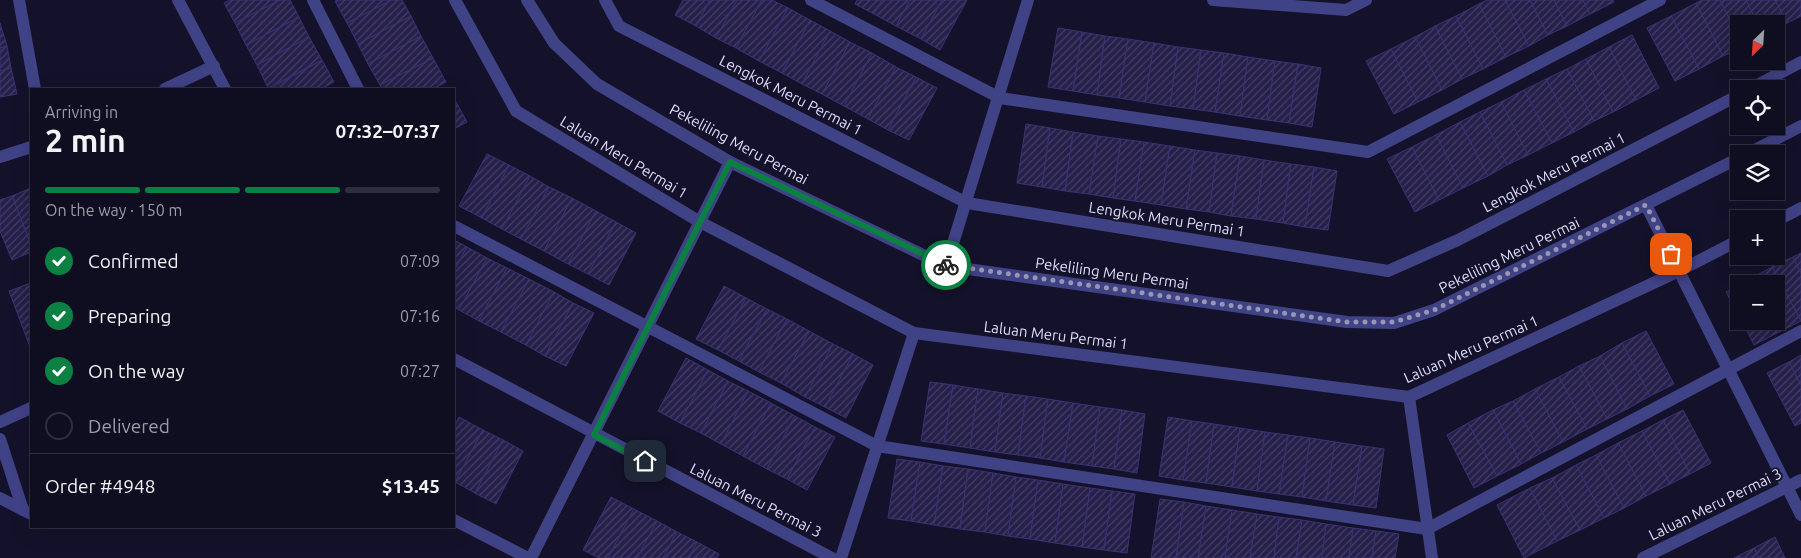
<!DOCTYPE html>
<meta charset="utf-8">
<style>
:root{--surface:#0f0e20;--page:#1d1c2d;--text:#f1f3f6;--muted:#9b9ca5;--line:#2f2e3e;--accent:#0b8043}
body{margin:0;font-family:Ubuntu,sans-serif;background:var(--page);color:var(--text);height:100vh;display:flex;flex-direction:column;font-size:19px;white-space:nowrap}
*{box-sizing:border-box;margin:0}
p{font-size:16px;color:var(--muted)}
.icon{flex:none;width:28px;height:28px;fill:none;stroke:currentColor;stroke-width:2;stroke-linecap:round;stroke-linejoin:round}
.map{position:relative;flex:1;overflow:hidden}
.details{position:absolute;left:30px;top:88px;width:425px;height:440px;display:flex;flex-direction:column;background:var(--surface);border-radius:0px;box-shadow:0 5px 20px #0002,0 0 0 1px var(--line)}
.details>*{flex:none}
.needle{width:32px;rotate:205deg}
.buttons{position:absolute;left:1730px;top:15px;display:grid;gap:10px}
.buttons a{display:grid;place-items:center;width:55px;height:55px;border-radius:0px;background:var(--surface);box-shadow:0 5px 20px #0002,0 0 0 1px var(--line);font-size:25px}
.pin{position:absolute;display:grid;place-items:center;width:42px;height:42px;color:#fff;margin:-21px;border-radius:10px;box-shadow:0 2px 8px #0006}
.courier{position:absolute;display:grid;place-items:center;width:50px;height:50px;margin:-25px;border:4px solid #0b8043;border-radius:50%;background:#fff;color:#222;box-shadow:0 1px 6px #0007}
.headline em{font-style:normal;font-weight:600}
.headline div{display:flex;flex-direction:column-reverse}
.headline{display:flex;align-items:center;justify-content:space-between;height:85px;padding:0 15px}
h1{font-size:32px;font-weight:600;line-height:38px}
.bar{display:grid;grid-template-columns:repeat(4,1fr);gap:8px 5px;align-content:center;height:60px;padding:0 15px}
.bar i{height:6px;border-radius:4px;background:var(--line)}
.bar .active{background:var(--accent)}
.bar p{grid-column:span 4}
.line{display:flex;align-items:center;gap:12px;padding:0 15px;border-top:1px solid var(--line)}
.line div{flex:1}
ol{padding:0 15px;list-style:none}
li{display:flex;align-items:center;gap:15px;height:55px}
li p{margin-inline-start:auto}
li .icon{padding:5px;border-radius:50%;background:var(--accent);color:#fff;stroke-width:4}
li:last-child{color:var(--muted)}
li i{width:28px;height:28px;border:2px solid var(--line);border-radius:50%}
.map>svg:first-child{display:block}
.building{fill:url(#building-hatch);stroke:#3a3275}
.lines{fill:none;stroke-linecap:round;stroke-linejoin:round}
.minor{stroke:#404286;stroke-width:12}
.done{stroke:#9796b3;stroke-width:5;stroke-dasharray:0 9}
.route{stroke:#0b8043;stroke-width:6}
.labels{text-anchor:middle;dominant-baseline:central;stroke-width:4;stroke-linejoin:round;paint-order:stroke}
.street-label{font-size:15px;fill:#deddfd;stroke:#14122a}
</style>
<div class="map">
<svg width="1801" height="558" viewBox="0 0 1801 558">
<defs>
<pattern id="building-hatch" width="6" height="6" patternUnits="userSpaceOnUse" patternTransform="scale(1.25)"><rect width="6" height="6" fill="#251f4a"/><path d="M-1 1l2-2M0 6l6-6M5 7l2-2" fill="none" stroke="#443f65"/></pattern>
</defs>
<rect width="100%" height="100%" fill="#14122a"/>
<g class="building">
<path d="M230,0H280L235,23L224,3Z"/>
<path d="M280,0H290L299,17L246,45L235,23Z"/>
<path d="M338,0H392L347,23L335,1Z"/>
<path d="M392,0H402L411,16L358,44L347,23Z"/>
<path d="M683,0H710L696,26L675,15Z"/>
<path d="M710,0H737L716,38L696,26Z"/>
<path d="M737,0H762L736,48L716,38Z"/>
<path d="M762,0H772L788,8L759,61L736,48Z"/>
<path d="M857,0H882L874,14L855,4Z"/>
<path d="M882,0H910L896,26L874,14Z"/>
<path d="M910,0H942L921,39L896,26Z"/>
<path d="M942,0H967L940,50L921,39Z"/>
<path d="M1487,0H1505L1529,46L1506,57L1479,4Z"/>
<path d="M1505,0H1530L1548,35L1529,46Z"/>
<path d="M1530,0H1554L1567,26L1548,35Z"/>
<path d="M1554,0H1583L1590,14L1567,26Z"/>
<path d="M1583,0H1613L1614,2L1590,14Z"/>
<path d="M1702,0H1720L1739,37V49L1723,56L1696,3Z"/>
<path d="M1720,0H1746L1758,24H1739V37Z"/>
<path d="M1746,0H1775L1787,23L1776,29V24H1758Z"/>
<path d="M1775,0H1801V16L1787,23Z"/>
<path d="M1696,3L1723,56L1699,69L1671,16Z"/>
<path d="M1479,4L1506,57L1483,69L1456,16Z"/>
<path d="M788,8L810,20L782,73L759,61Z"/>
<path d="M411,16L421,36L368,64L358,44Z"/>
<path d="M1456,16L1483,69L1462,79L1435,26Z"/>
<path d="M1671,16L1699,69L1675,81L1647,28Z"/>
<path d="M299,17L309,37L257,65L246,45Z"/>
<path d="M810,20L830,31L802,84L782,73Z"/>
<path d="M0,23L7,46L0,48Z"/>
<path d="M1435,26L1462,79L1442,90L1415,37Z"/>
<path d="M1058,28L1082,32L1073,91L1048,87Z"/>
<path d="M830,31L850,42L822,94L802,84Z"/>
<path d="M1082,32L1105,36L1097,95L1073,91Z"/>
<path d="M1632,35L1659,88L1636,100L1609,47Z"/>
<path d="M421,36L433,58L380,85L368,64Z"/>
<path d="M1105,36L1128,39L1119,98L1097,95Z"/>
<path d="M309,37L322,60L268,88L257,65Z"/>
<path d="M1415,37L1442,90L1418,102L1391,49Z"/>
<path d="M1128,39L1154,43L1145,102L1119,98Z"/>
<path d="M850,42L872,53L844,106L822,94Z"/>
<path d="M1154,43L1178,47L1170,106L1145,102Z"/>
<path d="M7,46L11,68L0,71V48Z"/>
<path d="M1178,47L1201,50L1193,109L1170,106Z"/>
<path d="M1609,47L1636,100L1613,112L1586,59Z"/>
<path d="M1391,49L1418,102L1394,114L1366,61Z"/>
<path d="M1201,50L1224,53L1215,112L1193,109Z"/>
<path d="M872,53L896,67L868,119L844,106Z"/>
<path d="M1224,53L1248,57L1240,116L1215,112Z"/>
<path d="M1248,57L1275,61L1267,120L1240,116Z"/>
<path d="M433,58L446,82L433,89H382L380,85Z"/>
<path d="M1586,59L1613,112L1594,121L1567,69Z"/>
<path d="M322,60L334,82L321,89H269Z"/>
<path d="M1275,61L1298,64L1289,123L1267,120Z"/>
<path d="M1298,64L1321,68L1312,127L1289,123Z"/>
<path d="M896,67L916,77L888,130L868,119Z"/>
<path d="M11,68L17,94L0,97V71Z"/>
<path d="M1567,69L1594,121L1574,132L1546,79Z"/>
<path d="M916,77L937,88L909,140L888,130Z"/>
<path d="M1546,79L1574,132L1552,143L1524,90Z"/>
<path d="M1524,90L1552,143L1528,155L1501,102Z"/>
<path d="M456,102L467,122L454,129V103Z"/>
<path d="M1501,102L1528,155L1507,165L1480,112Z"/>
<path d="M1480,112L1507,165L1488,176L1460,122Z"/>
<path d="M1460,122L1488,176L1463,188L1436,135Z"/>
<path d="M1026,124L1050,128L1042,187L1017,183Z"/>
<path d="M1050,128L1073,132L1065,191L1042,187Z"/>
<path d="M1073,132L1098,136L1089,194L1065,191Z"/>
<path d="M1436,135L1463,188L1439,200L1412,147Z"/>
<path d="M1098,136L1121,139L1113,198L1089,194Z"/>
<path d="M1121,139L1144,142L1135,201L1113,198Z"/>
<path d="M1144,142L1170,146L1161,205L1135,201Z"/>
<path d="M1170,146L1195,150L1186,209L1161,205Z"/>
<path d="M1412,147L1439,200L1415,212L1387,159Z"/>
<path d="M1195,150L1217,153L1209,212L1186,209Z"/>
<path d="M1217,153L1240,156L1231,216L1209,212Z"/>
<path d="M487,154L509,165L482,218L459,206Z"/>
<path d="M1240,156L1264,160L1256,219L1231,216Z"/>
<path d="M1264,160L1291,164L1283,223L1256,219Z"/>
<path d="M1291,164L1314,167L1305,227L1283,223Z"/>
<path d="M509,165L530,176L502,229L482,218Z"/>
<path d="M1314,167L1337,171L1328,230L1305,227Z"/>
<path d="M530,176L549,187L521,239L502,229Z"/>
<path d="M549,187L572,198L544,251L521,239Z"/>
<path d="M31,188V245L12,196Z"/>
<path d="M12,196L31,245V252L12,260L0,231V200Z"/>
<path d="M572,198L596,211L568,264L544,251Z"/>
<path d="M596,211L616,222L588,274L568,264Z"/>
<path d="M616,222L636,233L609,285L588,274Z"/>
<path d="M454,240L467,247L454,271Z"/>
<path d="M467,247L487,258L459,310L454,307V271Z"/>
<path d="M1801,253V273L1793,257Z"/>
<path d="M1793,257L1801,273V321L1772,267Z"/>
<path d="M487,258L507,268L479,321L459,310Z"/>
<path d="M1772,267L1801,321L1777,333L1770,321H1776V284H1750L1748,280Z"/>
<path d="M507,268L529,279L501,332L479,321Z"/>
<path d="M529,279L554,292L526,345L501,332Z"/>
<path d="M31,283V347H30L9,291Z"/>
<path d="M1739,285V315L1726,292Z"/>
<path d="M724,286L746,298L718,350L696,339Z"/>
<path d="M554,292L573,303L545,356L526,345Z"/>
<path d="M746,298L767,309L739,361L718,350Z"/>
<path d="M573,303L594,313L566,366L545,356Z"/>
<path d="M767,309L787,319L759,372L739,361Z"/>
<path d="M787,319L809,331L781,383L759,372Z"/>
<path d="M1742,321H1770L1777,333L1754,345Z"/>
<path d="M809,331L833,344L805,397L781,383Z"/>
<path d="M1646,331L1674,384L1650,396L1622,343Z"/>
<path d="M1622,343L1650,396L1627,409L1600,356Z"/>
<path d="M833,344L853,354L825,407L805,397Z"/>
<path d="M853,354L873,365L846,418L825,407Z"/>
<path d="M1801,355V385L1789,362Z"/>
<path d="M1600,356L1627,409L1607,419L1579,366Z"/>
<path d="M686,358L708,370L680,423L658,411Z"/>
<path d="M1789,362L1801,385V423L1795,426L1767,373Z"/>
<path d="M1579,366L1607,419L1587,429L1559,377Z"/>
<path d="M708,370L728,381L701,433L680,423Z"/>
<path d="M1559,377L1587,429L1563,442L1535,389Z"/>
<path d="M728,381L748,391L721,444L701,433Z"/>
<path d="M930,382L953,385L944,444L921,441Z"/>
<path d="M953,385L978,389L970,448L944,444Z"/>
<path d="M978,389L1003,393L995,452L970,448Z"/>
<path d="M1535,389L1563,442L1541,453L1513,401Z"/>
<path d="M748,391L771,403L743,456L721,444Z"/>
<path d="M1003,393L1026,396L1018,455L995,452Z"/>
<path d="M1026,396L1048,399L1040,458L1018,455Z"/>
<path d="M1048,399L1073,403L1064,462L1040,458Z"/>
<path d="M1513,401L1541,453L1521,464L1493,410Z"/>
<path d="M771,403L795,416L767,469L743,456Z"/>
<path d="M1073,403L1100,407L1092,466L1064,462Z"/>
<path d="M1100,407L1122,410L1114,469L1092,466Z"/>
<path d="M1122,410L1145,414L1137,473L1114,469Z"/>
<path d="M1493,410L1521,464L1497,476L1468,423Z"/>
<path d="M1683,410L1711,463L1690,474L1663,420Z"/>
<path d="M795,416L815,427L787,479L767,469Z"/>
<path d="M459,417L483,430L455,482L454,427Z"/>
<path d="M1168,417L1192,421L1183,480L1159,476Z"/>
<path d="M1663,420L1690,474L1670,484L1642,431Z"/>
<path d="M1192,421L1214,424L1206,483L1183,480Z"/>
<path d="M1468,423L1497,476L1474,488L1447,435Z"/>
<path d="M1214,424L1240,428L1232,487L1206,483Z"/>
<path d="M815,427L835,437L807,490L787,479Z"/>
<path d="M1240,428L1265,432L1257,491L1232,487Z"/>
<path d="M483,430L503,440L475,493L455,482Z"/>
<path d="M1642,431L1670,484L1646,496L1618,443Z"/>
<path d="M1265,432L1288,435L1279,494L1257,491Z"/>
<path d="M1288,435L1310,438L1302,497L1279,494Z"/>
<path d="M1310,438L1335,442L1326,501L1302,497Z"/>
<path d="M503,440L523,451L496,504L475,493Z"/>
<path d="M1335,442L1362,446L1353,505L1326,501Z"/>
<path d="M1618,443L1646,496L1624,508L1596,455Z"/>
<path d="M1362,446L1384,449L1376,508L1353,505Z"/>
<path d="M1596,455L1624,508L1604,518L1576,465Z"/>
<path d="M897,459L920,462L911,521L888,518Z"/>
<path d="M920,462L943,466L934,525L911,521Z"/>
<path d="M1576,465L1604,518L1580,530L1552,478Z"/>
<path d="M943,466L968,469L960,529L934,525Z"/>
<path d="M968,469L993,473L985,532L960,529Z"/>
<path d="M993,473L1016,477L1008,536L985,532Z"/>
<path d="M1016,477L1038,480L1030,539L1008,536Z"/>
<path d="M1552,478L1580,530L1557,541L1530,488Z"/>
<path d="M1038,480L1063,484L1055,543L1030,539Z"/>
<path d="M1063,484L1090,488L1082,547L1055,543Z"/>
<path d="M1090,488L1112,491L1104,550L1082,547Z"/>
<path d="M1530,488L1557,541L1524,558L1497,505Z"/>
<path d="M1112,491L1135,494L1127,553L1104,550Z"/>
<path d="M611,497L634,509L608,558H599L583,550Z"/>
<path d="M1160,499L1184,502L1176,558H1151Z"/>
<path d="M1184,502L1206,506L1198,558H1176Z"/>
<path d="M1206,506L1232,510L1225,558H1198Z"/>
<path d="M634,509L657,521L637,558H608Z"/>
<path d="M1232,510L1257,514L1250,558H1225Z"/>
<path d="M1257,514L1279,517L1274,558H1250Z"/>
<path d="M1279,517L1302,520L1296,558H1274Z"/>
<path d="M1302,520L1326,524L1322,558H1296Z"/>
<path d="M657,521L677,532L663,558H637Z"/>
<path d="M1326,524L1353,528L1349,558H1322Z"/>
<path d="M1353,528L1376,531L1372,558H1349Z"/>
<path d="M1376,531L1399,534L1395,558H1372Z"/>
<path d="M677,532L697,542L689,558H663Z"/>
<path d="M1775,537L1785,558H1759L1754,548Z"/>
<path d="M697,542L719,554L717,558H689Z"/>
<path d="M1754,548L1759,558H1734Z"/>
</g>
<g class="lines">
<g class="minor">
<path d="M19,0L35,89"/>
<path d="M178,0L225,89"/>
<path d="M313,0L358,89"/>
<path d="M455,0L516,111L700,222L914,333L1409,397L1679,271L1739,240"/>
<path d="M527,0L554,43L597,84L730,162L946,266L1347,322L1394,323L1434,310L1739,158"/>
<path d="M605,0L619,26L967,203L1388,271L1458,240L1739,95"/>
<path d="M811,0L1000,98L1368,152L1660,0"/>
<path d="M1213,0L1346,10L1366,0"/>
<path d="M165,89L214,66"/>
<path d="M1750,89L1801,62"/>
<path d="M1747,154L1801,126"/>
<path d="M0,157L31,147"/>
<path d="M1646,205L1801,515"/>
<path d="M1776,221L1801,208"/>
<path d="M454,226L877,446L1427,529L1801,331"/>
<path d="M946,266L1028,0"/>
<path d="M454,359L832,558"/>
<path d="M1409,397L1432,558"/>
<path d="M0,422L31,408"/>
<path d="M0,439L23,510"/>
<path d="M0,498L31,514"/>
<path d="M454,520L528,558"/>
<path d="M531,558L730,162"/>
<path d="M841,558L914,333"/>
<path d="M1643,558L1801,480"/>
</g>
</g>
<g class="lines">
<path class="done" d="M946,265L1347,322H1394L1434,310L1646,205L1671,254"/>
<path class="route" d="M645,461L594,435L730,162L946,265"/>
</g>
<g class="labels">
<g class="street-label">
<text transform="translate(791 95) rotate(27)">Lengkok Meru Permai 1</text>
<text transform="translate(739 144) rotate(28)">Pekeliling Meru Permai</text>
<text transform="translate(624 157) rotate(31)">Laluan Meru Permai 1</text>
<text transform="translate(1554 172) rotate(-27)">Lengkok Meru Permai 1</text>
<text transform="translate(1167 219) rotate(9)">Lengkok Meru Permai 1</text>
<text transform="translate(1509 255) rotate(-26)">Pekeliling Meru Permai</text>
<text transform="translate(1112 273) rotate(8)">Pekeliling Meru Permai</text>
<text transform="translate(1056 335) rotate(7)">Laluan Meru Permai 1</text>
<text transform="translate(1471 349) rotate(-24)">Laluan Meru Permai 1</text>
<text transform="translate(756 500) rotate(27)">Laluan Meru Permai 3</text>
<text transform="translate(1715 504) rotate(-26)">Laluan Meru Permai 3</text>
</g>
</g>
</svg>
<div class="buttons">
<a><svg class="needle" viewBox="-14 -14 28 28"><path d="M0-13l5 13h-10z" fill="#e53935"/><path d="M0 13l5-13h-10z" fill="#9b9ca5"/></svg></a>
<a><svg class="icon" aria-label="locate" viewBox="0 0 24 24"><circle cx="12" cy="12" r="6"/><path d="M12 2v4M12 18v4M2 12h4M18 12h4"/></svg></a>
<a><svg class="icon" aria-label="layers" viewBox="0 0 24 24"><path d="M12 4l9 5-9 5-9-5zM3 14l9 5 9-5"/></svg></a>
<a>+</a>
<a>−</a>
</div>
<div class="pin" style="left:1671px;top:254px;background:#ea580c"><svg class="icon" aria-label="bag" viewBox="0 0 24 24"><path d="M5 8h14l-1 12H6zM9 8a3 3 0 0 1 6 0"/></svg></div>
<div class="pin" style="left:645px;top:461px;background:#1f2937"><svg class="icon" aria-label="home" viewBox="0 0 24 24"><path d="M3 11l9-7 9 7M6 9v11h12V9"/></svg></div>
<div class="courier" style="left:946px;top:265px"><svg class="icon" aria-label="bike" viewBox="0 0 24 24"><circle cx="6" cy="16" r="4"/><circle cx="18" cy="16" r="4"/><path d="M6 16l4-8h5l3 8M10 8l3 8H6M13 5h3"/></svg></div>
<section class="details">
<div class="headline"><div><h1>2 min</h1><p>Arriving in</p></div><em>07:32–07:37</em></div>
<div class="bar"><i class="active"></i><i class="active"></i><i class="active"></i><i></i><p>On the way · 150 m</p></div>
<ol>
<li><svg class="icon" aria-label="check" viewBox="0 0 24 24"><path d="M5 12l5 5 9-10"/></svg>Confirmed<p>07:09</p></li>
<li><svg class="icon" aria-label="check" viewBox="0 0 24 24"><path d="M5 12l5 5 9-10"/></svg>Preparing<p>07:16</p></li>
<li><svg class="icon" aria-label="check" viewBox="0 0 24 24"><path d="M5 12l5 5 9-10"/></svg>On the way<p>07:27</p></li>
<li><i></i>Delivered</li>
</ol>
<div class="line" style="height:65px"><div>Order #4948</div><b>$13.45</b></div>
</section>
</div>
